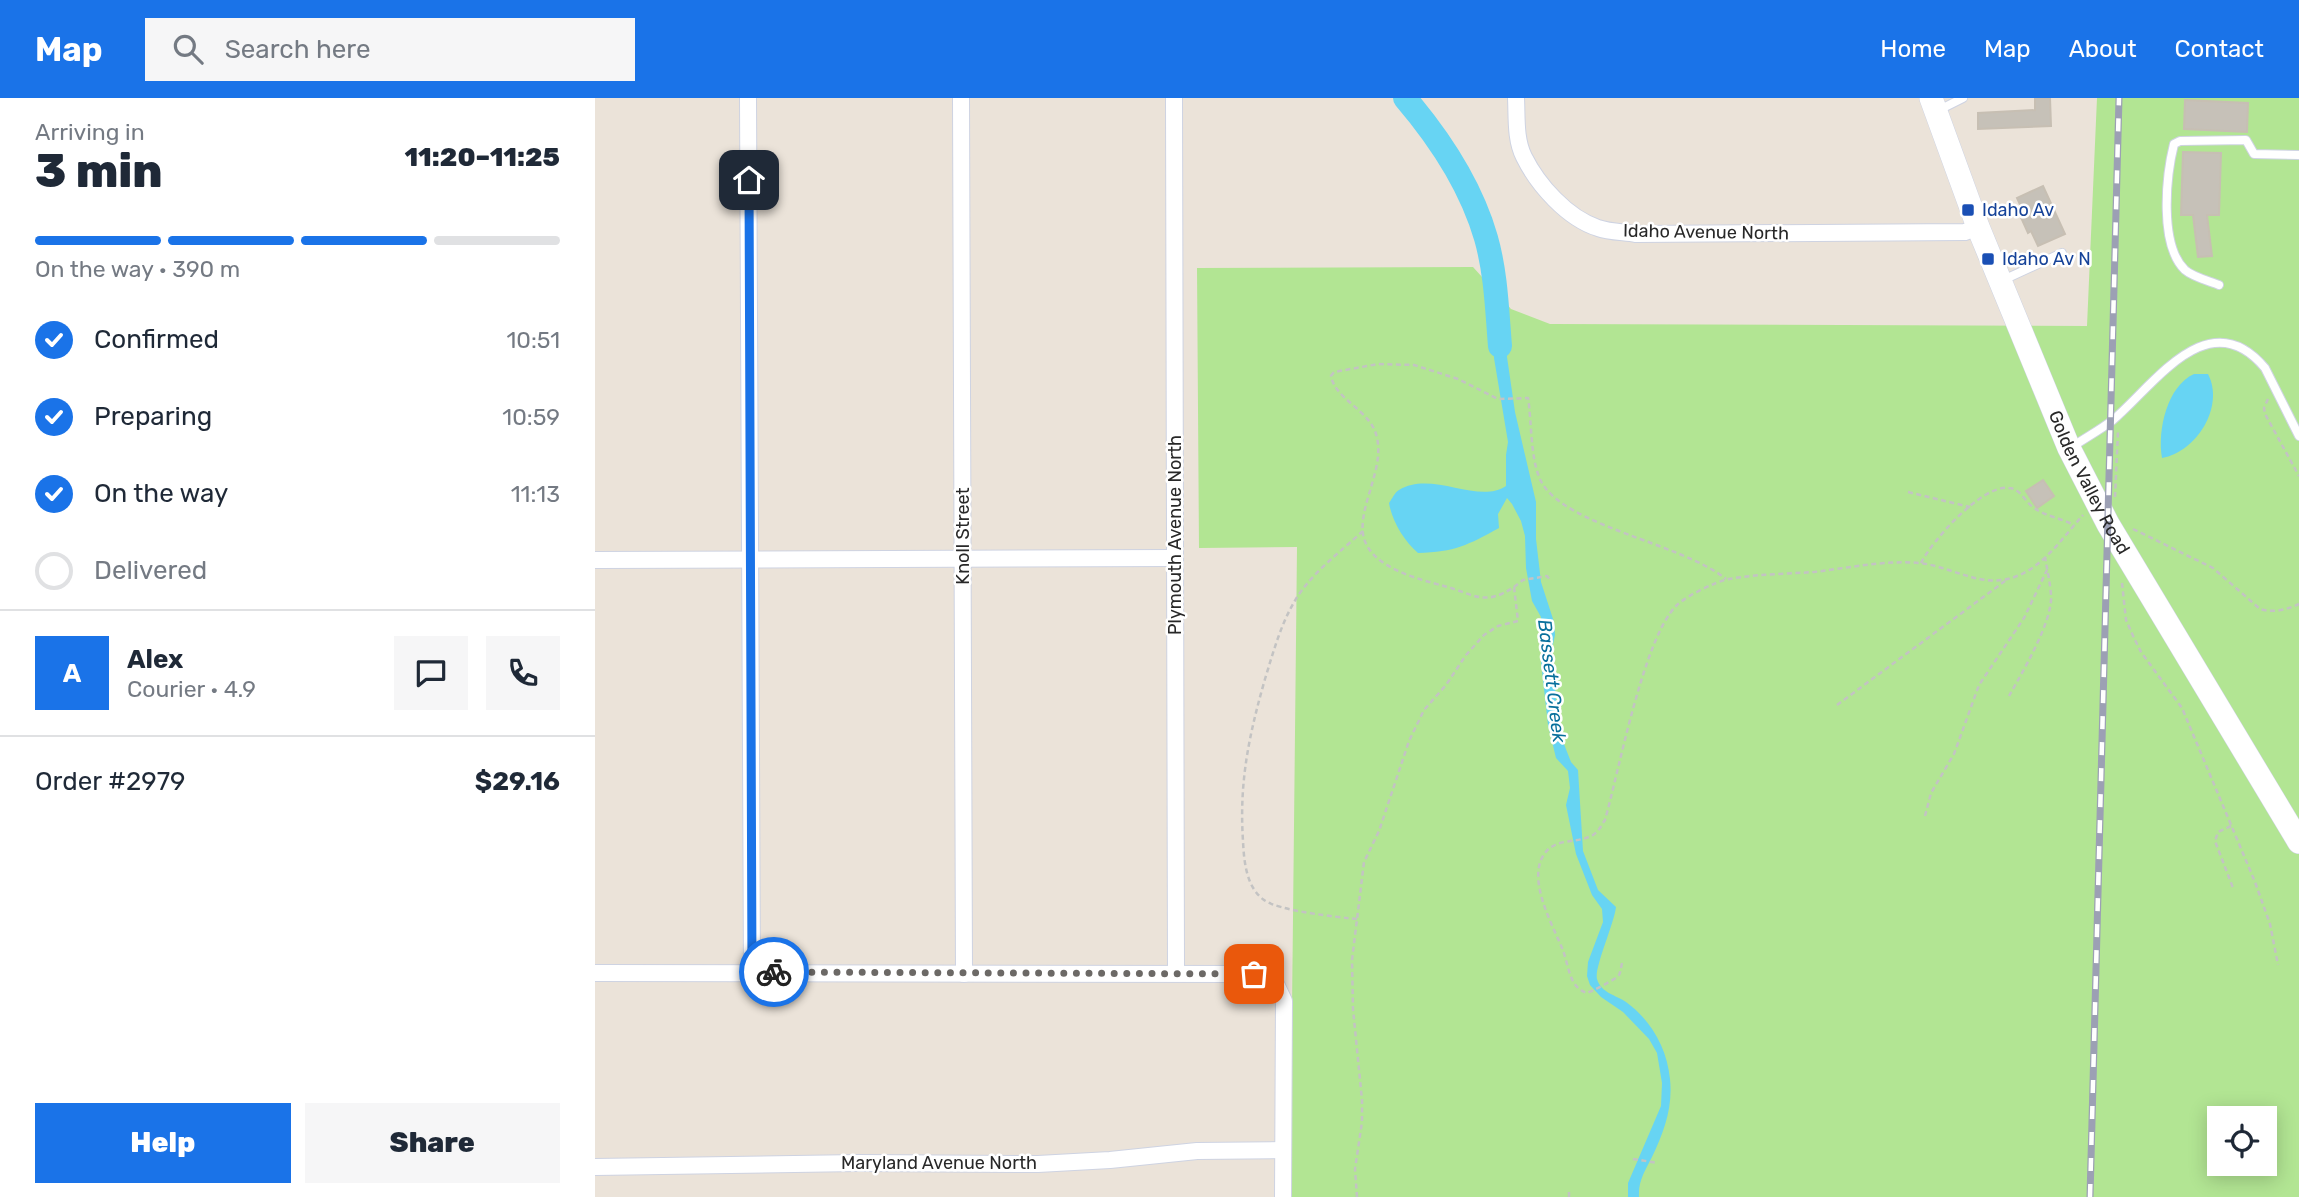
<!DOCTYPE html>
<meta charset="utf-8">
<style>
:root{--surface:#fff;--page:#f6f6f7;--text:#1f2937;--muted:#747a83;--line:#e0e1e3;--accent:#1a73e8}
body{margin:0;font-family:Rubik,sans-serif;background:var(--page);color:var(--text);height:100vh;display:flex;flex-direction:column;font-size:26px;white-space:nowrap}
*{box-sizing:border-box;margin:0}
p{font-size:23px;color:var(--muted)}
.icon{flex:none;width:38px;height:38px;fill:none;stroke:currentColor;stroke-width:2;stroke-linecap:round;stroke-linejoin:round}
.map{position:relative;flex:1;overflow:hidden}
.panel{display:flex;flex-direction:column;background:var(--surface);width:595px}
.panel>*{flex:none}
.tools{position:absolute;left:1612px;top:1008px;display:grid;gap:14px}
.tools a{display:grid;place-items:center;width:70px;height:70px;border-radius:0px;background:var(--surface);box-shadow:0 4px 18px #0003;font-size:35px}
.pin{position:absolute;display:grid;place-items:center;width:60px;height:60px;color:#fff;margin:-30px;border-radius:14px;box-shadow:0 4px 10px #0006}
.courier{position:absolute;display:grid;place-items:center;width:70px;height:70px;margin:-35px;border:5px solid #1a73e8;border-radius:50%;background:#fff;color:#222;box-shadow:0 2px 9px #0007}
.headline em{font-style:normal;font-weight:800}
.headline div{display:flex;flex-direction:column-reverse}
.headline{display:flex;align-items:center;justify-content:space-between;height:119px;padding:0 35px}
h1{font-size:46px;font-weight:800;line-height:52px}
.bar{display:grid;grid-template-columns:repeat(4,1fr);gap:10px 7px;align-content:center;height:84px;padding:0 35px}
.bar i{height:9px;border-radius:5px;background:var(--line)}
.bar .on{background:var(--accent)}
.bar p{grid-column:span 4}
.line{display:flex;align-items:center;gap:18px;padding:0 35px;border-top:2px solid var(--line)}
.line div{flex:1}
.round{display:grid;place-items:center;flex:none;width:74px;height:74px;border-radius:0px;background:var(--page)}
ol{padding:0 35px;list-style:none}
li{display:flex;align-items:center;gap:21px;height:77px}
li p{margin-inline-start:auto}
li .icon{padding:7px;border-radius:50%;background:var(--accent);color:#fff;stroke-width:4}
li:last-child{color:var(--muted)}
li i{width:38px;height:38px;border:4px solid var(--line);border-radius:50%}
.cta{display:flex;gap:14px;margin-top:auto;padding:14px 35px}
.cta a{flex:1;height:80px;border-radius:0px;background:var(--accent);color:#fff;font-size:28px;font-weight:800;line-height:80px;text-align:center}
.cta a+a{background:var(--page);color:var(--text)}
header{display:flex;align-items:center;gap:42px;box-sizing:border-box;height:98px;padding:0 35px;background:var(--accent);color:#fff}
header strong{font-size:33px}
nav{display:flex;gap:38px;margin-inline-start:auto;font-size:24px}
.search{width:490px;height:63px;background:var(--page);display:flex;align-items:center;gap:18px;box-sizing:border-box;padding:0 24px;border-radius:0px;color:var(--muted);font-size:26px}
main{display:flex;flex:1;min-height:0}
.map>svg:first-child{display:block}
.green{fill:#b2e593;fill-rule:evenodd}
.water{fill:#67d4f3}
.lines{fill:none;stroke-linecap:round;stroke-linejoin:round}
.river{stroke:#67d4f3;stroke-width:24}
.building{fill:#c6c1b8;stroke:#c7bfb3;stroke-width:2}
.lane-casing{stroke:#ced3e2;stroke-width:10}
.street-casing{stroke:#ced3e2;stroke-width:18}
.secondary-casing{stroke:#ced3e2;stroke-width:24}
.path{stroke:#c3c3c3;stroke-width:2.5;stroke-dasharray:5 3.5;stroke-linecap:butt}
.lane{stroke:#fff;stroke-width:8}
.street{stroke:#fff;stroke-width:16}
.secondary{stroke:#fff;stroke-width:23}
.rail-casing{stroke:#9ca0b4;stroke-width:7}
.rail{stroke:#fff;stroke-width:4.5;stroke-dasharray:13;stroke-linecap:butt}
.done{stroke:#6c6966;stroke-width:7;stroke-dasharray:0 12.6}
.route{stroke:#1a73e8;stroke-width:9}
.transit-dot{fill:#1a4fb4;stroke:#fff;stroke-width:2.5}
.labels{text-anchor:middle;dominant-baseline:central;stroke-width:5;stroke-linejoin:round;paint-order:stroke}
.transit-label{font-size:18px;fill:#164399;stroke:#fff;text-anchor:start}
.street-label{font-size:18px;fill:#282828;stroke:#fff}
.water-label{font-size:19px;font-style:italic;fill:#08709c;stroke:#fff}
</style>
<header>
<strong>Map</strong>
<div class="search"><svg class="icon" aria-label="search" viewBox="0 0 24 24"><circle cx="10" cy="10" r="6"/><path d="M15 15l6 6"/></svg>Search here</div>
<nav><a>Home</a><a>Map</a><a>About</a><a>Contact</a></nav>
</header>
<main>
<section class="panel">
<div class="headline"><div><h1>3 min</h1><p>Arriving in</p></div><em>11:20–11:25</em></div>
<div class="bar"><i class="on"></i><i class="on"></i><i class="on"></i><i></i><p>On the way · 390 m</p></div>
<ol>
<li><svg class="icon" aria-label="check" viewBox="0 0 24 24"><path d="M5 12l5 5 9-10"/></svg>Confirmed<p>10:51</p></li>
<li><svg class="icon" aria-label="check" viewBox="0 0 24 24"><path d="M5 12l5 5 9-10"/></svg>Preparing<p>10:59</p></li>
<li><svg class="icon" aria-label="check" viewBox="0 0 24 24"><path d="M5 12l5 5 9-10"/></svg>On the way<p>11:13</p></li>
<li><i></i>Delivered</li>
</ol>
<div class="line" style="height:126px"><b class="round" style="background:var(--accent);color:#fff">A</b><div><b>Alex</b><p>Courier · 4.9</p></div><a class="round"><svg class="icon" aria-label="chat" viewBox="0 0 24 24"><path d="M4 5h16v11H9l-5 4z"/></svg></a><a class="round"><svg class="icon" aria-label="phone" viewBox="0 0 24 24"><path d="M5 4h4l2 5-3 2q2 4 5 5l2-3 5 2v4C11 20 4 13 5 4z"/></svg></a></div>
<div class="line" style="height:91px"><div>Order #2979</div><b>$29.16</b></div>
<div class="cta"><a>Help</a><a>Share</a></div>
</section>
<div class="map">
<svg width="1704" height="1099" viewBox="0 0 1704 1099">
<rect width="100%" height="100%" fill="#ebe3d9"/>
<path class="green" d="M1502,0H1704V1099H695L702,449L604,450L602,170L878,169L916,211L955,226L1492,228ZM1624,1020H1670V1066H1624Z"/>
<g class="water">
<path d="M898,215L913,217L911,252L920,314L941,404V441L946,484L959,524L960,537L957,551L962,614L967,641L976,664L983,672L988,753L1003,792L1021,809C1019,826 999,870 1002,881C1006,895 1021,897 1031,904C1056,922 1072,950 1075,981C1078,1009 1069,1034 1057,1059C1050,1073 1043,1083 1044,1099H1033V1085L1066,1008L1067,985L1062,955L1054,941L1028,914L1006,899L995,887L992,878L993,864L1008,824L1007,811L997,797L981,756L971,707L975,690L973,673L961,660L953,627L946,564V519L937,503L931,470L930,438L926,423L917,406L912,400L903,416L904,430C873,447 860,454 823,455C809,443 797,423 794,405C797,401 800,394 804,392C837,372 883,407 911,388V357L913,344L899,260Z"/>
<path d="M1599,276H1613C1630,309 1601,354 1567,360C1562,333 1572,288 1599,276Z"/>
</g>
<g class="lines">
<path class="river" d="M810,0C845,41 876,88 891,140C901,175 902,212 905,248"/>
</g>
<g class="building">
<path d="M1440,0H1455L1456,28L1383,31V15L1440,12Z"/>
<path d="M1590,2L1653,5L1652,34L1589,31Z"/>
<path d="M1588,54L1626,55L1624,117H1612L1617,158L1603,159L1598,117H1586Z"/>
<path d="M1448,88L1470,136L1443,148L1436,133L1433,135L1424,115L1428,113L1422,100Z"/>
<path d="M1448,382L1459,398L1442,410L1431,393Z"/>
</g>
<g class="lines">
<defs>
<g id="lane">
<path d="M1342,13L1368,0"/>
<path d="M1406,183L1467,155"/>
<path d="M1624,187C1614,183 1598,179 1590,172C1564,147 1571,78 1579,46L1585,43L1651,42L1659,56L1704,57"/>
<path d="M1477,349C1490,340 1505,332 1518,322C1560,286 1614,203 1670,270L1704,338"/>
</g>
<g id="street">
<path d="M153,0L157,874"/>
<path d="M366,0L369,876"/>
<path d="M579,0L581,875"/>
<path d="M921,0C922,19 920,41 929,59C943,87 972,120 1003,130C1014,134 1029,134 1041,136L1370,134L1383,129"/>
<path d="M0,462L580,460"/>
<path d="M0,875L659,876L681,886L689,903L688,1099"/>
<path d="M0,1069L264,1065L443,1066L515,1062L602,1053L688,1052"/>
</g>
<g id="secondary">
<path id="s1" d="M1336,0L1383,129L1474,350L1513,426L1704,744"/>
</g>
</defs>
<use href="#lane" class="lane-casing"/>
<use href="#street" class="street-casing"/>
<use href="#secondary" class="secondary-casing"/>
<g class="path">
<path d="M1673,301L1669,310L1670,316L1704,378"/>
<path d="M1313,394L1375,409"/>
<path d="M1520,399L1523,333"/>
<path d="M1538,431L1618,470L1665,511C1678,515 1691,512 1704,506"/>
<path d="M1326,465C1337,443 1387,386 1414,390C1426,391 1430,404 1439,410C1450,418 1466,420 1479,427"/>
<path d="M1527,485L1531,522L1539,540L1546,554L1587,610L1660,784L1675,826L1683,867"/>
<path d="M919,489L928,482L952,478L955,482"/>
<path d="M1414,598C1427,575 1458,523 1456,497C1455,484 1452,471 1450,459"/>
<path d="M1242,607L1410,483"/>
<path d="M1330,718L1336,695L1359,656L1384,587L1429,520L1452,472"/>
<path d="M1636,728L1623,734L1620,743L1638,790"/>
<path d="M762,821C742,819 684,813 669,802C651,789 649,763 648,743C644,684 654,637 670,581C678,555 685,529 698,506C714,477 744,455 768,433"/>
<path d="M1027,865C1026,869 1026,873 1024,877C1022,881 997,893 992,895C973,889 974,866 967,850C957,826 933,783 948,758C959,739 980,746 996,738C1003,735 1006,728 1010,722C1024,673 1049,538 1082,507C1091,498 1122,483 1134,481C1162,476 1191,476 1219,474C1253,470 1290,462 1325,465C1358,469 1389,492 1422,478C1449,468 1469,438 1488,417"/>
<path d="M1038,1061L1063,1065"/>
<path d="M974,1094V1099"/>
<path d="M762,1099L760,1071L767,1024V1002L758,911L757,862L769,764L784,733L814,643L829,612L851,587L871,557L889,537L903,528L923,523L919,489C889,509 879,496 849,488C823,481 773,469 768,436C766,423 771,406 775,393C780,375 787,355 781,336C774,312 740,301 736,278L739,274L783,266L819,267L863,281L903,301L933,300C937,325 935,364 947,385C973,429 1086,445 1131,481"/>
</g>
<use href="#lane" class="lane"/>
<use href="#street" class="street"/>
<use href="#secondary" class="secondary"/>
<defs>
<path id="rail" d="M1495,1099L1524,0"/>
</defs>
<use href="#rail" class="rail-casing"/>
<use href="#rail" class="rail"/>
</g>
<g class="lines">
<path class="done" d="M179,874L659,876"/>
<path class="route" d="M154,82L157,874H179"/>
</g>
<g class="transit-dot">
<rect x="1366" y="105" width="14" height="14" rx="3.5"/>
<rect x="1386" y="154" width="14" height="14" rx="3.5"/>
</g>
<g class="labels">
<g class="transit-label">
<text x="1387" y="112">Idaho Av</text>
<text x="1407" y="161">Idaho Av N</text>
</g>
<g class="street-label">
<text transform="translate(1111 134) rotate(1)">Idaho Avenue North</text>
<text stroke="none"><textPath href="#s1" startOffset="416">Golden Valley Road</textPath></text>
<text transform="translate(580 437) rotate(-90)">Plymouth Avenue North</text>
<text transform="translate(368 438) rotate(-90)">Knoll Street</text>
<text x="344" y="1065">Maryland Avenue North</text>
</g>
<g class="water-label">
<text transform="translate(957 583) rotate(83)">Bassett Creek</text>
</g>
</g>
</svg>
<div class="tools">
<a><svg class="icon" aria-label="locate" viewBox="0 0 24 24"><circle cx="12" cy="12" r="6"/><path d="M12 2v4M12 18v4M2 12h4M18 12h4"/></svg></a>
</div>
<div class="pin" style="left:659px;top:876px;background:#ea580c"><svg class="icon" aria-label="bag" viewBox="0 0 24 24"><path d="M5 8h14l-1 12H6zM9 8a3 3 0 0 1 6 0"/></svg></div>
<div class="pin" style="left:154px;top:82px;background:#1f2937"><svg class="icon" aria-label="home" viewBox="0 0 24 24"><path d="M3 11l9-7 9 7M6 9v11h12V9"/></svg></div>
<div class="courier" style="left:179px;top:874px"><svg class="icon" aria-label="bike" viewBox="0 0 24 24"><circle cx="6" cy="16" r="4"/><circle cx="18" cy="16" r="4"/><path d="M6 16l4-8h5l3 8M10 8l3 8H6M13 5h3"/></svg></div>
</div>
</main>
